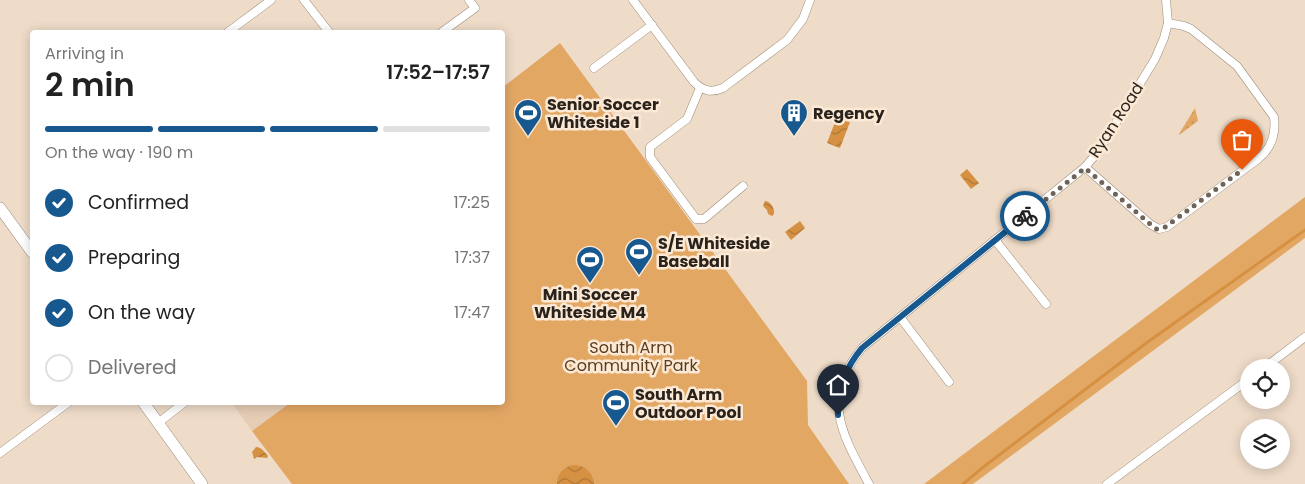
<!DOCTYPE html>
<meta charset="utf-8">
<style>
:root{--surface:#fff;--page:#f6f6f6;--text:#222;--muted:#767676;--line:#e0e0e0;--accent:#17598e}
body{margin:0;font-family:Poppins,sans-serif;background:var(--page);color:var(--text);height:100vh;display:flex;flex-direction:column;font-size:19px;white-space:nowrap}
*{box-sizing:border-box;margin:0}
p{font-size:16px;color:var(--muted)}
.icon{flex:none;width:28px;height:28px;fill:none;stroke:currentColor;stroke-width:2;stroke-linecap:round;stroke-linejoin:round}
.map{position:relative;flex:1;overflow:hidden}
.panel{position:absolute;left:30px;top:30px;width:475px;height:375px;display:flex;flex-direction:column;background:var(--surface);border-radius:5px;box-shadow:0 2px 12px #0003}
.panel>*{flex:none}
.tools{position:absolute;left:1240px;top:359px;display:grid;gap:10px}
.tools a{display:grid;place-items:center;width:50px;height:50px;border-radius:50%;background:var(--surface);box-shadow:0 2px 12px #0003;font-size:25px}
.pin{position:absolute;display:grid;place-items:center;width:42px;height:42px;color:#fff;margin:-51px -21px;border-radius:50% 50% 50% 0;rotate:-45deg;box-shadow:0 0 5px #0007}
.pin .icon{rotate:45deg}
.courier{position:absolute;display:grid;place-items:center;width:50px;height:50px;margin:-25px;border:4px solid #17598e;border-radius:50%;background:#fff;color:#222;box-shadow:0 1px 6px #0007}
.overview em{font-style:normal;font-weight:600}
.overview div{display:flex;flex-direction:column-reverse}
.overview{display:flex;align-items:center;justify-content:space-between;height:85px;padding:0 15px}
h1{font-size:32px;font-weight:600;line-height:38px}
.bar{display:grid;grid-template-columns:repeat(4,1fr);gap:8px 5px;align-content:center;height:60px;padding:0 15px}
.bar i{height:6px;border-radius:4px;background:var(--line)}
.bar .active{background:var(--accent)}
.bar p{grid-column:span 4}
ol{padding:0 15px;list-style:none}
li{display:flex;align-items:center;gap:15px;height:55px}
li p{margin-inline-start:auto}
li .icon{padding:5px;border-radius:50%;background:var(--accent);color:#fff;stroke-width:4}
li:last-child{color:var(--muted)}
li i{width:28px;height:28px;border:2px solid var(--line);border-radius:50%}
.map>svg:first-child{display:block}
.built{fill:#e5cdb5}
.grass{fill:url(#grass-dots)}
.park{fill:#e3a764}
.water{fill:url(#water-waves)}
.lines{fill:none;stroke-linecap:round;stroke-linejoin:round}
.stream{stroke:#d59141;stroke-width:3}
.street-casing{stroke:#9d8c7b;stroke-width:9}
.secondary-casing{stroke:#9d8c7b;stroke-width:12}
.street{stroke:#fff;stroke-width:8}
.secondary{stroke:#fff;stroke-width:11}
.done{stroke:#6f6358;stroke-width:5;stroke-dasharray:0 9}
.route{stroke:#17598e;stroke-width:6}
.labels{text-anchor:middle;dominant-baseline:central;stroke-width:5;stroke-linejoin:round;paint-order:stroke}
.poi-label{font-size:16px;font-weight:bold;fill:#2a231c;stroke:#fbe8d5;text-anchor:start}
.street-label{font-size:16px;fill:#2a231c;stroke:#fbe8d5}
.park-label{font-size:16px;fill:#5a3d1c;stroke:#fbe8d5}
</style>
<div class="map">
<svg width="1305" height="484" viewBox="0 0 1305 484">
<defs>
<pattern id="grass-dots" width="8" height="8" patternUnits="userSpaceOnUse" patternTransform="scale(1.25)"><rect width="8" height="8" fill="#e3a764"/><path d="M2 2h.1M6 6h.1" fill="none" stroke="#c38f56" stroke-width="1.8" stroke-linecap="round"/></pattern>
<pattern id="water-waves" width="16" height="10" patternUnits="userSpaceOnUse" patternTransform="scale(1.25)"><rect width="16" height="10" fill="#d59141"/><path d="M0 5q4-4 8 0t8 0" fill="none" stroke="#ad7636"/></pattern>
</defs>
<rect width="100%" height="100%" fill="#eedbc8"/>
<path class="built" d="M232,403H290L252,431Z"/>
<path class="grass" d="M1195,108L1198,121L1179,135V134Z"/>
<g class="park">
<path d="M560,43L807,381L808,425L849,484H292L252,431L290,403L502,402L503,87Z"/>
<path d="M1305,197V238L973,484H924Z"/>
</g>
<g class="water">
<path d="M837,117L850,122L840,148L827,143Z"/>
<path d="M967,169L979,183L971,189L960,175Z"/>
<path d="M765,201C770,201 775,208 774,214L772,216L768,214L767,210L763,206Z"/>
<path d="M800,221L805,228L791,240L785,232Z"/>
<path d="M256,447C261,447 265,452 268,456L267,458L257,457L254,459L252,452Z"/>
<path d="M573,465C585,465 593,472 594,484H557C557,474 563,467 573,465Z"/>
</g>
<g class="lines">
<path class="stream" d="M963,484L986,465L1145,344L1305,230"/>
<defs>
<g id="street">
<path d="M304,0L329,32"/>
<path d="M633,0L694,82C703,91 711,93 723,88L787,40L803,19L810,0"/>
<path d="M228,32L271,0"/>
<path d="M442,32L475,8L469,0"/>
<path d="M594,68L652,25"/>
<path d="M700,88L687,119L650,147V157L696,219H704L743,186"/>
<path d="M1085,167L1150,224L1159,229L1167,227L1258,159C1271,149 1276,134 1274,117L1237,66L1191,29L1184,26L1168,23"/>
<path d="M995,240L1046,304"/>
<path d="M900,317L949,382"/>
<path d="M1264,368L1305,337"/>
<path d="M158,423L185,402"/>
<path d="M0,453L69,402"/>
<path d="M869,484C842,434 820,399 862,348L1085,167L1098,152L1155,59L1164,38L1168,23L1166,0"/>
<path d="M1107,484L1249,379"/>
</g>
<g id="secondary">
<path d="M0,208L32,252"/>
<path d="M143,402L202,484"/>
</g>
</defs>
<use href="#street" class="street-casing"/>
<use href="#secondary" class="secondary-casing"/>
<use href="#street" class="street"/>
<use href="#secondary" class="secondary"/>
</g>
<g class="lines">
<path class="done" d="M1025,216L1085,168L1150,224L1156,229L1164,228L1242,170"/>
<path class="route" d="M838,415C837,389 846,367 862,348L1025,216"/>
</g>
<defs>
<symbol id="stadium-pin" viewBox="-11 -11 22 30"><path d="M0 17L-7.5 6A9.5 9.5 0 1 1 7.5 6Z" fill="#17598e" stroke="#fbe8d5"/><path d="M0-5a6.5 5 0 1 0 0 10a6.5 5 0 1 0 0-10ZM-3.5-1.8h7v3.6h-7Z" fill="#fff"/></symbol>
<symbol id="building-pin" viewBox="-11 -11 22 30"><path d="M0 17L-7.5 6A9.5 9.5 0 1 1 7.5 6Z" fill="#17598e" stroke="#fbe8d5"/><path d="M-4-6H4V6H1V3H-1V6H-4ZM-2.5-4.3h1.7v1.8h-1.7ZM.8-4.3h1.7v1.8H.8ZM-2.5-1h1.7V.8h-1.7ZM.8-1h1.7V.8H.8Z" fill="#fff"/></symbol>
</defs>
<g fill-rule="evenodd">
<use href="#stadium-pin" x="512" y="97" width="32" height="43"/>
<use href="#building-pin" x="778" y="97" width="32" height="43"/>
<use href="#stadium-pin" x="623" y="236" width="32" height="43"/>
<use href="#stadium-pin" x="574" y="244" width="32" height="43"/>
<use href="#stadium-pin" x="600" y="387" width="32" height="43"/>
</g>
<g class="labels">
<g class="poi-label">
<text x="547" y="104">Senior Soccer<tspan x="547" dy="18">Whiteside 1</tspan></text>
<text x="813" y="113">Regency</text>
<text x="658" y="243">S/E Whiteside<tspan x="658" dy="18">Baseball</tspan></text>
<text x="590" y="294" text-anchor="middle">Mini Soccer<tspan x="590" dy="18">Whiteside M4</tspan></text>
<text x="635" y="394">South Arm<tspan x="635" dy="18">Outdoor Pool</tspan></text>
</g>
<g class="street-label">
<text transform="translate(1116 120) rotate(-57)">Ryan Road</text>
</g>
<g class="park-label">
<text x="631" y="347">South Arm<tspan x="631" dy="18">Community Park</tspan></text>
</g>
</g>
</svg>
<div class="tools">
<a><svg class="icon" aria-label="locate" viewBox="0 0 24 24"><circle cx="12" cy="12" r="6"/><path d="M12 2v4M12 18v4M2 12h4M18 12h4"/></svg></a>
<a><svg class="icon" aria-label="layers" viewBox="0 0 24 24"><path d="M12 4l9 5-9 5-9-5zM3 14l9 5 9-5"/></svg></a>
</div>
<div class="pin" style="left:1242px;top:170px;background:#ea580c"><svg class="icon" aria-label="bag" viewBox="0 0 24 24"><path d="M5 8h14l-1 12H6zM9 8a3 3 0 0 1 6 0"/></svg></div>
<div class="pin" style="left:838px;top:415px;background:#1f2937"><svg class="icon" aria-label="home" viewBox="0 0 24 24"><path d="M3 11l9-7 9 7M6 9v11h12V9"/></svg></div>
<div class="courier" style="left:1025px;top:216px"><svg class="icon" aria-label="bike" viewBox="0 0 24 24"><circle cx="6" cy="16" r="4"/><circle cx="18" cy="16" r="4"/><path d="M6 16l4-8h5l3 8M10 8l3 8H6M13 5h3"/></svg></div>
<section class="panel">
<div class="overview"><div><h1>2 min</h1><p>Arriving in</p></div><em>17:52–17:57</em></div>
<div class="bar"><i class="active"></i><i class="active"></i><i class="active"></i><i></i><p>On the way · 190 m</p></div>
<ol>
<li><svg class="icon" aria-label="check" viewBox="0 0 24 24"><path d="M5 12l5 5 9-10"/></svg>Confirmed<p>17:25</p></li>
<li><svg class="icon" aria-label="check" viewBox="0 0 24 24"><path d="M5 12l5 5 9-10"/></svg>Preparing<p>17:37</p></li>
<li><svg class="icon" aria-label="check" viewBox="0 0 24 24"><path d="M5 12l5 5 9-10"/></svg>On the way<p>17:47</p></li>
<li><i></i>Delivered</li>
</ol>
</section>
</div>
